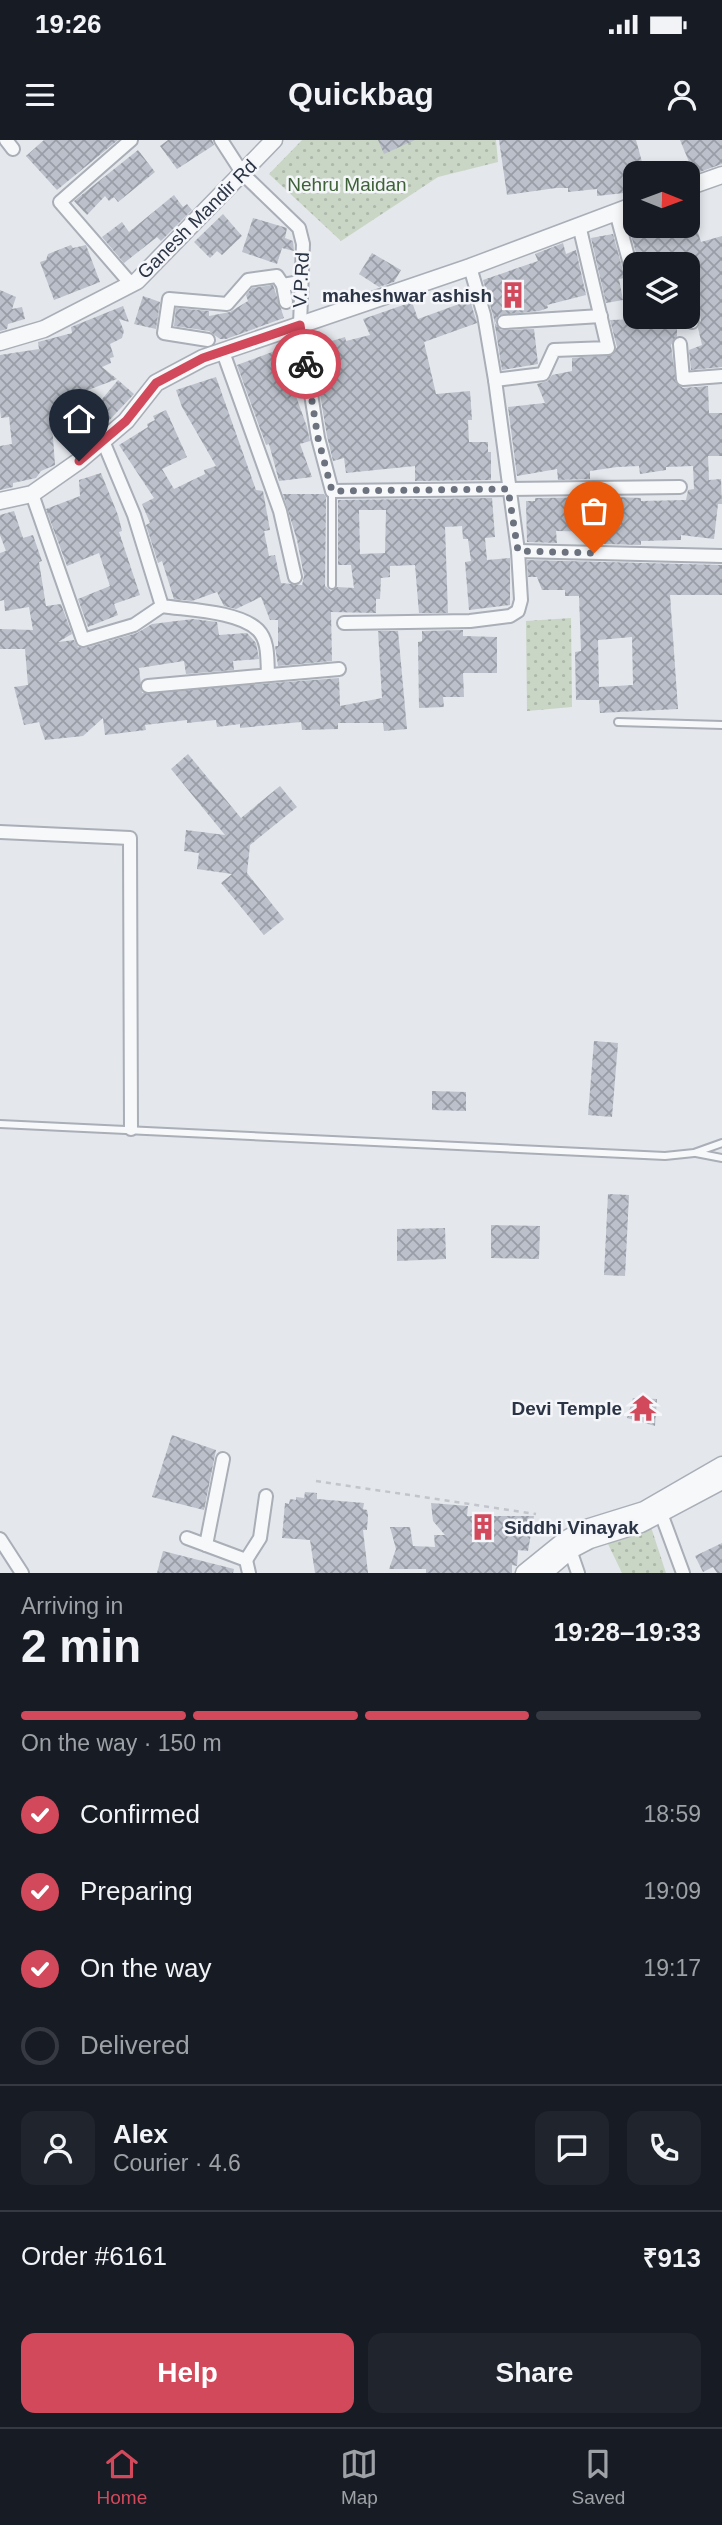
<!DOCTYPE html>
<meta charset="utf-8">
<style>
:root{--surface:#171b24;--page:#20242c;--text:#f1f3f6;--muted:#9ea1a6;--line:#363941;--accent:#d1495b}
body{margin:0;font-family:Arial,sans-serif;background:var(--page);color:var(--text);height:100vh;display:flex;flex-direction:column;font-size:26px;white-space:nowrap}
*{box-sizing:border-box;margin:0}
p{font-size:23px;color:var(--muted)}
.icon{flex:none;width:38px;height:38px;fill:none;stroke:currentColor;stroke-width:2;stroke-linecap:round;stroke-linejoin:round}
.map{position:relative;height:1433px;overflow:hidden}
.drawer{display:flex;flex-direction:column;background:var(--surface);flex:1}
.drawer>*{flex:none}
.needle{width:46px;rotate:91deg}
.fabs{position:absolute;left:623px;top:21px;display:grid;gap:14px}
.fabs a{display:grid;place-items:center;width:77px;height:77px;border-radius:14px;background:var(--surface);box-shadow:0 4px 10px #0003;font-size:35px}
.pin{position:absolute;display:grid;place-items:center;width:60px;height:60px;color:#fff;margin:-72px -30px;border-radius:50% 50% 50% 0;rotate:-45deg;box-shadow:0 0 7px #0007}
.pin .icon{rotate:45deg}
.courier{position:absolute;display:grid;place-items:center;width:70px;height:70px;margin:-35px;border:5px solid #d1495b;border-radius:50%;background:#fff;color:#222;box-shadow:0 2px 9px #0007}
.headline em{font-style:normal;font-weight:600}
.headline div{display:flex;flex-direction:column-reverse}
.headline{display:flex;align-items:center;justify-content:space-between;height:119px;padding:0 21px}
h1{font-size:46px;font-weight:600;line-height:52px}
.bar{display:grid;grid-template-columns:repeat(4,1fr);gap:10px 7px;align-content:center;height:84px;padding:0 21px}
.bar i{height:9px;border-radius:5px;background:var(--line)}
.bar .on{background:var(--accent)}
.bar p{grid-column:span 4}
.line{display:flex;align-items:center;gap:18px;padding:0 21px;border-top:2px solid var(--line)}
.line div{flex:1}
.round{display:grid;place-items:center;flex:none;width:74px;height:74px;border-radius:14px;background:var(--page)}
ol{padding:0 21px;list-style:none}
li{display:flex;align-items:center;gap:21px;height:77px}
li p{margin-inline-start:auto}
li .icon{padding:7px;border-radius:50%;background:var(--accent);color:#fff;stroke-width:4}
li:last-child{color:var(--muted)}
li i{width:38px;height:38px;border:4px solid var(--line);border-radius:50%}
.button{display:flex;gap:14px;margin-top:auto;padding:14px 21px}
.button a{flex:1;height:80px;border-radius:14px;background:var(--accent);color:#fff;font-size:28px;font-weight:600;line-height:80px;text-align:center}
.button a+a{background:var(--page);color:var(--text)}
.status{display:flex;justify-content:space-between;align-items:center;height:49px;padding:0 35px;background:var(--surface);direction:ltr}
.status svg{height:19px;fill:currentColor}
header{display:flex;justify-content:space-between;align-items:center;height:91px;padding:0 21px;background:var(--surface);font-size:32px;font-weight:600}
.menu{display:flex;justify-content:space-around;align-items:center;height:98px;border-top:2px solid var(--line);background:var(--surface);font-size:19px;color:var(--muted)}
.menu a{display:grid;justify-items:center;gap:4px}
.menu .on{color:var(--accent)}
.map>svg:first-child{display:block}
.park{fill:url(#park-dots)}
.building{fill:url(#building-cross-hatch);fill-rule:evenodd}
.lines{fill:none;stroke-linecap:round;stroke-linejoin:round}
.service-casing{stroke:#a9aeb7;stroke-width:10}
.minor-casing{stroke:#a9aeb7;stroke-width:16}
.tertiary-casing{stroke:#a9aeb7;stroke-width:19}
.path{stroke:#c2c5cb;stroke-width:2.5;stroke-dasharray:5 5;stroke-linecap:butt}
.service{stroke:#f7f8fa;stroke-width:6}
.minor{stroke:#f7f8fa;stroke-width:12}
.tertiary{stroke:#f7f8fa;stroke-width:16}
.done{stroke:#6c737f;stroke-width:7;stroke-dasharray:0 12.6}
.route{stroke:#d1495b;stroke-width:9}
.labels{text-anchor:middle;dominant-baseline:central;stroke-width:5;stroke-linejoin:round;paint-order:stroke}
.park-label{font-size:19px;fill:#3f6138;stroke:#f4f6f9}
.street-label{font-size:19px;fill:#2b3445;stroke:#f4f6f9}
.poi-label{font-size:19px;font-weight:bold;fill:#2b3445;stroke:#f4f6f9;text-anchor:end}
</style>
<div class="status"><b>19:26</b><svg viewBox="0 0 49 12"><path d="M0 12V9h3v3zM5 12V6h3v6zM10 12V3h3v9zM15 12V0h3v12zM26 1h20v11H26zM47 4h2v5h-2z"/></svg></div>
<header><svg class="icon" aria-label="menu" viewBox="0 0 24 24"><path d="M4 6h16M4 12h16M4 18h16"/></svg>Quickbag<svg class="icon" aria-label="person" viewBox="0 0 24 24"><circle cx="12" cy="8" r="4"/><path d="M4 21q1-7 8-7t8 7"/></svg></header>
<div class="map">
<svg width="722" height="1433" viewBox="0 0 722 1433">
<defs>
<pattern id="park-dots" width="8" height="8" patternUnits="userSpaceOnUse" patternTransform="scale(1.75)"><rect width="8" height="8" fill="#c9d6c5"/><path d="M2 2h.1M6 6h.1" fill="none" stroke="#adb8ab" stroke-width="1.8" stroke-linecap="round"/></pattern>
<pattern id="building-cross-hatch" width="8" height="8" patternUnits="userSpaceOnUse" patternTransform="scale(1.75)"><rect width="8" height="8" fill="#bbc0ca"/><path d="M0 0l8 8M0 8l8-8" fill="none" stroke="#989da6"/></pattern>
</defs>
<rect width="100%" height="100%" fill="#e4e7ec"/>
<g class="park">
<path d="M302,0H496L498,22L438,37L341,101L269,34Z"/>
<path d="M571,478L572,567L527,571L526,481Z"/>
<path d="M650,1384L666,1433H622L608,1404Z"/>
</g>
<g class="building">
<path d="M44,0H118L57,50L26,16Z"/>
<path d="M168,0H212L214,5L177,29L160,6Z"/>
<path d="M378,0H415L384,14Z"/>
<path d="M499,0H636L645,33H635L633,52L597,56V49L568,52V48H556L507,55Z"/>
<path d="M680,0H722V24L694,34Z"/>
<path d="M138,10L155,32L118,62L114,57L109,61L105,56L87,75L74,61Z"/>
<path d="M174,55L183,67L187,64L192,70L161,101L157,97L124,123L102,97L122,82L129,92Z"/>
<path d="M223,74L242,96L222,115L217,111L210,118L194,102Z"/>
<path d="M253,78L287,88L285,98L293,101L294,111L282,108L277,124L242,112Z"/>
<path d="M635,82V86H696L701,102L722,96V227L691,230L689,210L702,205L698,188L701,180L688,124L683,119L666,124H639L628,84Z"/>
<path d="M613,94L625,138L619,139L623,160L606,163L591,98Z"/>
<path d="M563,103L566,114L576,110L586,155L547,165L548,168L539,171L499,175L495,183L501,190L534,189L538,224L502,230L494,179L483,140L538,121L535,114Z"/>
<path d="M71,105L73,108L86,105L100,142L54,160L40,122L46,120L48,114Z"/>
<path d="M372,113L401,130L394,142L379,147L359,134Z"/>
<path d="M273,145L284,178L226,199H220L209,191L174,186L176,168L209,171V176L230,172L248,161L246,155L252,148Z"/>
<path d="M0,150L16,157L12,169L22,167L25,179L8,184L7,189L0,191Z"/>
<path d="M143,156L160,162L156,189L134,184Z"/>
<path d="M470,160L477,183L424,202L436,254L470,251L472,280H468L469,302H488V312H491V340L415,341V326L346,333L344,318L333,321L327,296L312,207L345,197L346,201L370,195L363,179L412,162L418,179Z"/>
<path d="M123,166L129,182L119,179L124,191L122,198L110,204L114,217L110,218L111,223L102,227L117,239L75,255L77,273L69,274L66,282L52,284L55,325L41,331L36,338L13,343V347L0,350V306L12,304L9,277L1,278L0,269V215L39,209L38,202L72,193L71,187Z"/>
<path d="M640,179V189L677,187V196L671,205L676,243L683,248L708,246L709,273H722V316H708L709,340L721,339L722,364H718L714,399L681,395V400L641,401V405L604,404L605,392L556,391L557,403L527,402L526,361H535V358L616,357L641,358V361L686,360L688,350L694,349L693,326L666,327V330L640,334L639,326L617,327L590,331V339L558,340L557,329L517,336L508,267L545,263L537,244L548,241L552,235L572,231V218L612,215L617,207L610,180Z"/>
<path d="M283,208L294,232L288,234L307,287L310,301L300,304L312,337L279,341L269,304L266,305L237,225Z"/>
<path d="M216,237L256,350L263,351L270,390L264,391L269,416L275,415L281,443L302,445L304,436L297,400L283,354H324L326,357L325,446L331,451L337,447L354,448L351,425H338V360L492,358L495,397L485,398L487,420L510,418V465L469,470L465,422L471,421L468,399H463L462,386L445,387L448,473H419L415,425L390,426V437L381,438L380,459H376V473L331,472L332,521L278,526L275,506H278V480H270L261,457L236,469L224,466L217,452L192,461L174,459L162,421L158,423L146,385L150,383L142,364L154,358L119,305L148,287L147,284L155,280L153,276L166,270L187,317L162,329L174,349L205,334L204,330L216,326L182,267L176,250ZM359,370H386L385,413L360,414Z"/>
<path d="M118,240L134,254L102,288L88,276Z"/>
<path d="M101,333L118,375L122,391L119,392L140,455L114,464L118,475L88,487L78,459L110,446L99,413L67,426L46,369L80,356L79,340Z"/>
<path d="M14,371L23,398L33,395L42,421L39,422L46,466L61,464L72,494L58,502L74,500L78,507L85,508L137,493L152,484L193,479L217,482L219,495L247,493L256,503L259,519L233,521L234,530L186,534L184,521L139,528L142,553L339,538L340,566L382,558L378,491H398L407,589L384,591L383,583H338V589L302,590L301,582L240,588V584L217,587L216,580L187,583V580L145,585L146,590L105,595L103,578L83,596L45,600L39,582L24,585L14,547L28,545L25,509H0V489L33,490L29,467L5,471L4,460L0,461V413L6,411L0,395V375Z"/>
<path d="M527,420L722,425V455H670L678,569L600,573L599,560H576L575,512L581,511L579,456H565V450H542L537,437H528ZM632,497L633,545L599,547L598,500Z"/>
<path d="M463,490V496L497,497V533H463L464,557H443L444,567L419,568L418,502L422,501V491Z"/>
<path d="M188,614L241,678L280,646L297,667L250,705L247,733L284,779L264,795L221,743L232,734L197,729L199,713L184,711L186,690L225,695L171,629Z"/>
<path d="M594,901L618,903L612,977L588,975Z"/>
<path d="M432,951L466,952V971L432,970Z"/>
<path d="M608,1054L629,1055L625,1136L604,1135Z"/>
<path d="M491,1085L540,1086L539,1119L491,1118Z"/>
<path d="M445,1088L446,1119L397,1121V1089Z"/>
<path d="M633,1258L657,1259L655,1286L627,1278Z"/>
<path d="M172,1295L216,1310L204,1370L152,1357Z"/>
<path d="M305,1352L317,1353V1359L364,1363L363,1369L367,1370L368,1375L367,1390H363L368,1433H315L310,1400L282,1398L285,1363L289,1364L290,1359L296,1360V1357L304,1358Z"/>
<path d="M431,1363L468,1366L467,1376H534L528,1411L518,1410L517,1426L512,1425V1433H426V1429H389L396,1409L390,1387H410L413,1406L435,1407L434,1395H445L433,1381Z"/>
<path d="M722,1403V1433H717L713,1427L703,1432L695,1416Z"/>
<path d="M163,1411L234,1429L233,1433H157Z"/>
</g>
<g class="lines">
<defs>
<g id="service">
<path d="M332,351V445"/>
<path d="M618,582L722,585"/>
<path d="M0,984L665,1016L694,1013L722,1003"/>
<path d="M696,1013L722,1018"/>
</g>
<g id="minor">
<path d="M6,0L13,9"/>
<path d="M221,0L243,34L299,88L303,104L300,185L318,298L332,351L680,347"/>
<path d="M616,72L635,143"/>
<path d="M131,144L60,62L131,0"/>
<path d="M283,145L286,162"/>
<path d="M688,160L692,182"/>
<path d="M504,182L601,176"/>
<path d="M208,200L164,193L169,159L227,164L248,140L277,136L283,145L300,142"/>
<path d="M680,204L683,239L722,236"/>
<path d="M223,212L280,371L295,437"/>
<path d="M495,240L543,234L554,210L608,208L579,85"/>
<path d="M103,301L134,375L162,466C187,470 239,471 258,490C269,501 267,520 268,533"/>
<path d="M32,354L83,500L134,485L162,466"/>
<path d="M518,411L722,416"/>
<path d="M344,483L470,481L510,476L518,471L521,460L518,411L495,240L484,175L470,127"/>
<path d="M148,546L339,529"/>
<path d="M0,692L130,698L131,989"/>
<path d="M659,1368L683,1433"/>
<path d="M187,1398L246,1420L249,1433"/>
<path d="M0,1399L22,1433"/>
<path d="M568,1404L578,1433"/>
<path d="M206,1405L223,1319"/>
<path d="M246,1420L260,1398L266,1356"/>
</g>
<g id="tertiary">
<path d="M688,47L722,35"/>
<path d="M0,202L44,189L137,141L274,0"/>
<path d="M0,361L32,354L79,321L126,281L156,243L203,218L470,127L635,65"/>
<path d="M524,1433L566,1399L586,1388L644,1370L722,1325"/>
<path d="M544,1433L571,1410L590,1400L641,1384L722,1341"/>
</g>
</defs>
<use href="#service" class="service-casing"/>
<use href="#minor" class="minor-casing"/>
<use href="#tertiary" class="tertiary-casing"/>
<path class="path" d="M316,1341L536,1374"/>
<use href="#service" class="service"/>
<use href="#minor" class="minor"/>
<use href="#tertiary" class="tertiary"/>
</g>
<g class="lines">
<path class="done" d="M306,224L318,298L332,351L508,349L518,411L594,413"/>
<path class="route" d="M79,321L126,281L156,243L203,218L300,185L306,224"/>
</g>
<defs>
<symbol id="building-bare" viewBox="-9 -9 18 18"><path d="M-4-6H4V6H1V3H-1V6H-4ZM-2.5-4.3h1.7v1.8h-1.7ZM.8-4.3h1.7v1.8H.8ZM-2.5-1h1.7V.8h-1.7ZM.8-1h1.7V.8H.8Z" fill="#d1495b" stroke="#f4f6f9" stroke-width="2.5" paint-order="stroke"/></symbol>
<symbol id="temple-bare" viewBox="-9 -9 18 18"><path d="M0-6L5-2H3V0L6.5 2.5H4V6H1.5V3h-3V6H-4V2.5H-6.5L-3 0V-2H-5Z" fill="#d1495b" stroke="#f4f6f9" stroke-width="2.5" paint-order="stroke"/></symbol>
</defs>
<g fill-rule="evenodd">
<use href="#building-bare" x="494" y="136" width="38" height="38"/>
<use href="#temple-bare" x="624" y="1249" width="38" height="38"/>
<use href="#building-bare" x="464" y="1368" width="38" height="38"/>
</g>
<g class="labels">
<g class="park-label">
<text x="347" y="44">Nehru Maidan</text>
</g>
<g class="street-label">
<text transform="translate(197 79) rotate(-45)">Ganesh Mandir Rd</text>
<text transform="translate(301 140) rotate(-87)">V.P.Rd</text>
</g>
<g class="poi-label">
<text x="492" y="155">maheshwar ashish</text>
<text x="622" y="1268">Devi Temple</text>
<text x="504" y="1387" text-anchor="start">Siddhi Vinayak</text>
</g>
</g>
</svg>
<div class="fabs">
<a><svg class="needle" viewBox="-14 -14 28 28"><path d="M0-13l5 13h-10z" fill="#e53935"/><path d="M0 13l5-13h-10z" fill="#9ea1a6"/></svg></a>
<a><svg class="icon" aria-label="layers" viewBox="0 0 24 24"><path d="M12 4l9 5-9 5-9-5zM3 14l9 5 9-5"/></svg></a>
</div>
<div class="pin" style="left:594px;top:413px;background:#ea580c"><svg class="icon" aria-label="bag" viewBox="0 0 24 24"><path d="M5 8h14l-1 12H6zM9 8a3 3 0 0 1 6 0"/></svg></div>
<div class="pin" style="left:79px;top:321px;background:#1f2937"><svg class="icon" aria-label="home" viewBox="0 0 24 24"><path d="M3 11l9-7 9 7M6 9v11h12V9"/></svg></div>
<div class="courier" style="left:306px;top:224px"><svg class="icon" aria-label="bike" viewBox="0 0 24 24"><circle cx="6" cy="16" r="4"/><circle cx="18" cy="16" r="4"/><path d="M6 16l4-8h5l3 8M10 8l3 8H6M13 5h3"/></svg></div>
</div>
<section class="drawer">
<div class="headline"><div><h1>2 min</h1><p>Arriving in</p></div><em>19:28–19:33</em></div>
<div class="bar"><i class="on"></i><i class="on"></i><i class="on"></i><i></i><p>On the way · 150 m</p></div>
<ol>
<li><svg class="icon" aria-label="check" viewBox="0 0 24 24"><path d="M5 12l5 5 9-10"/></svg>Confirmed<p>18:59</p></li>
<li><svg class="icon" aria-label="check" viewBox="0 0 24 24"><path d="M5 12l5 5 9-10"/></svg>Preparing<p>19:09</p></li>
<li><svg class="icon" aria-label="check" viewBox="0 0 24 24"><path d="M5 12l5 5 9-10"/></svg>On the way<p>19:17</p></li>
<li><i></i>Delivered</li>
</ol>
<div class="line" style="height:126px"><a class="round"><svg class="icon" aria-label="person" viewBox="0 0 24 24"><circle cx="12" cy="8" r="4"/><path d="M4 21q1-7 8-7t8 7"/></svg></a><div><b>Alex</b><p>Courier · 4.6</p></div><a class="round"><svg class="icon" aria-label="chat" viewBox="0 0 24 24"><path d="M4 5h16v11H9l-5 4z"/></svg></a><a class="round"><svg class="icon" aria-label="phone" viewBox="0 0 24 24"><path d="M5 4h4l2 5-3 2q2 4 5 5l2-3 5 2v4C11 20 4 13 5 4z"/></svg></a></div>
<div class="line" style="height:91px"><div>Order #6161</div><b>₹913</b></div>
<div class="button"><a>Help</a><a>Share</a></div>
</section>
<nav class="menu">
<a class="on"><svg class="icon" aria-label="home" viewBox="0 0 24 24"><path d="M3 11l9-7 9 7M6 9v11h12V9"/></svg>Home</a>
<a><svg class="icon" aria-label="map" viewBox="0 0 24 24"><path d="M3 6l6-2 6 2 6-2v14l-6 2-6-2-6 2zM9 4v14M15 6v14"/></svg>Map</a>
<a><svg class="icon" aria-label="saved" viewBox="0 0 24 24"><path d="M7 4h10v16l-5-4-5 4z"/></svg>Saved</a>
</nav>
